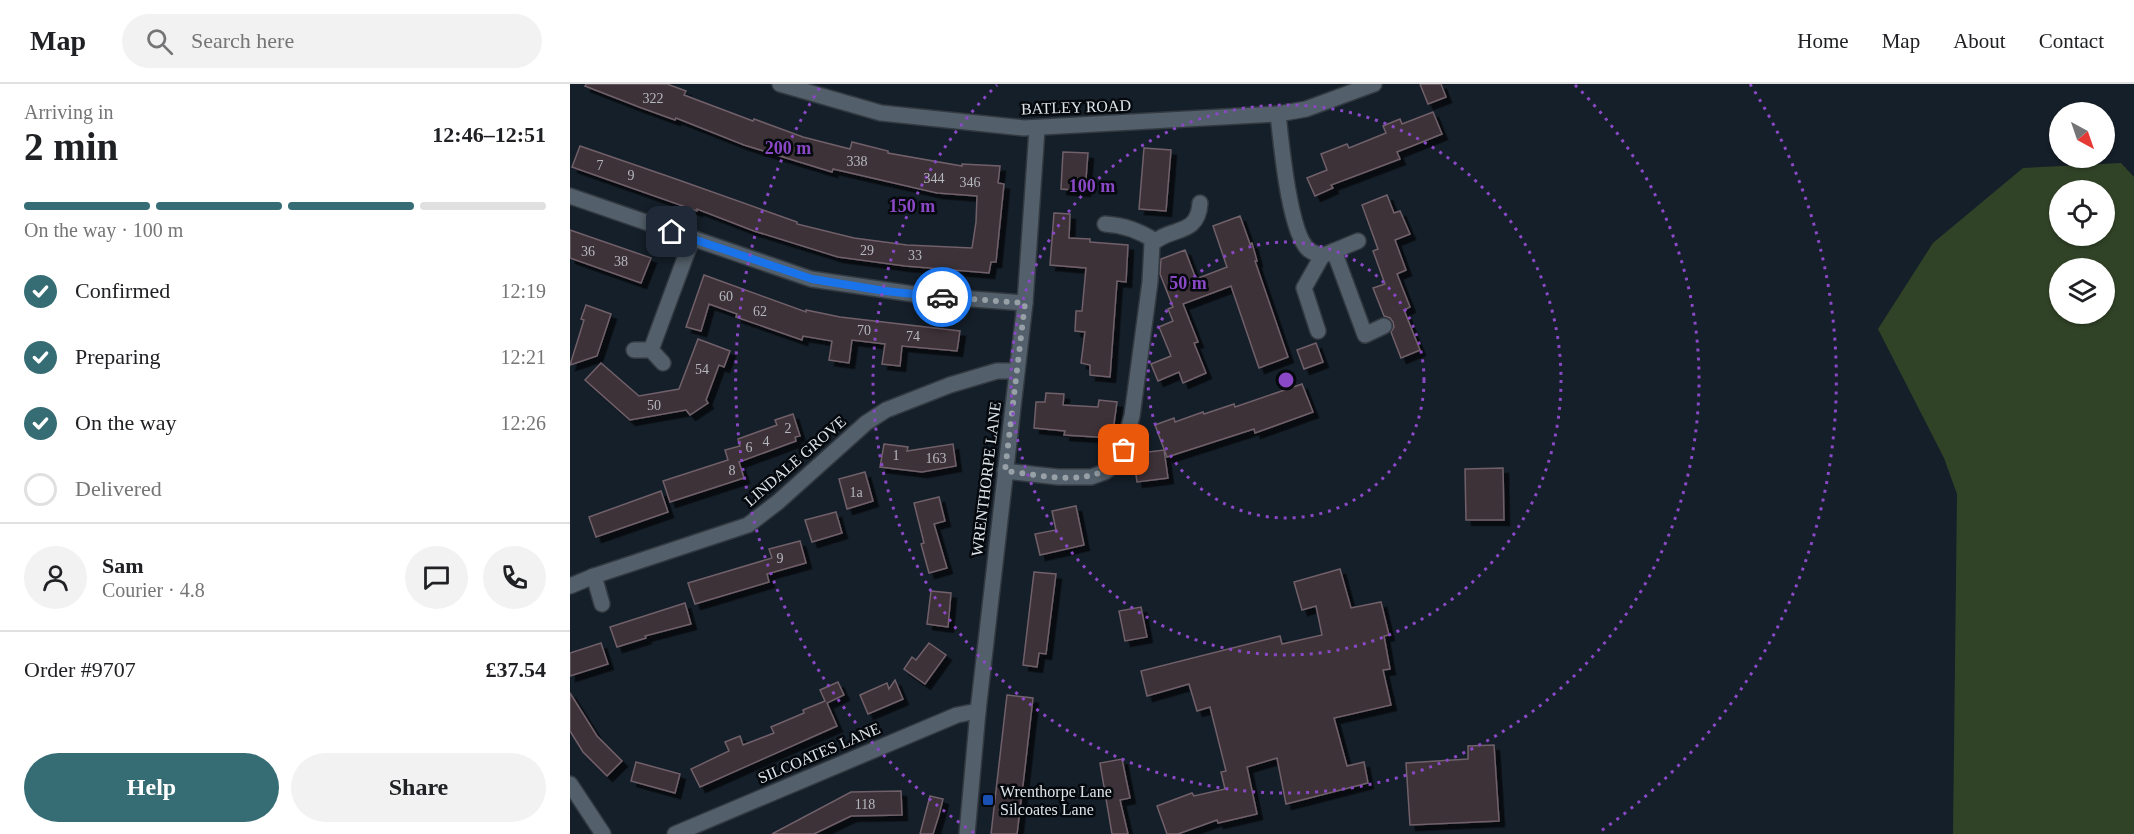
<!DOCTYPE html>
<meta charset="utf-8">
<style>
:root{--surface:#fff;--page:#f2f2f2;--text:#202124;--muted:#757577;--line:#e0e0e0;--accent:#366d75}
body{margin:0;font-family:"Times New Roman",serif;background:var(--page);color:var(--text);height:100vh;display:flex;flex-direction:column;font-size:22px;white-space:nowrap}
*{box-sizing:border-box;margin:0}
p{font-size:20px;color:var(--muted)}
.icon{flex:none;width:33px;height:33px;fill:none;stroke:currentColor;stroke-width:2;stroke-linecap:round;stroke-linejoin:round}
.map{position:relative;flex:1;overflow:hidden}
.sheet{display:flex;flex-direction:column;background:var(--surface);width:570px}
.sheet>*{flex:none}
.needle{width:39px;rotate:140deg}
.buttons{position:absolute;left:1479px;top:18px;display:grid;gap:12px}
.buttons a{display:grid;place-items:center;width:66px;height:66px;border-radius:50%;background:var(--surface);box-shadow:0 2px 4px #0004;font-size:30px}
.pin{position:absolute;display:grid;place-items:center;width:51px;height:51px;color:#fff;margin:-26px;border-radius:12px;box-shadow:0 3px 9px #0006}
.courier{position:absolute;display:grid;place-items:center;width:60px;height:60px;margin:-30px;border:4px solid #1a73e8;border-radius:50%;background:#fff;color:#222;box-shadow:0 2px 8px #0007}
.head em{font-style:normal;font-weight:800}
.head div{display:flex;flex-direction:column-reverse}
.head{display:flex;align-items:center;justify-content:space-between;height:102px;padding:0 24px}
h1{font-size:39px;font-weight:800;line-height:45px}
.bar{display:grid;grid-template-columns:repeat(4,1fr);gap:9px 6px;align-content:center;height:72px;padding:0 24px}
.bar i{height:8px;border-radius:4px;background:var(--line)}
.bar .selected{background:var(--accent)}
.bar p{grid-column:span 4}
.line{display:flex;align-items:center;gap:15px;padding:0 24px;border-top:2px solid var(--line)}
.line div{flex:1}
.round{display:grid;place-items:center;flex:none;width:63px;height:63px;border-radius:32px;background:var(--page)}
ol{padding:0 24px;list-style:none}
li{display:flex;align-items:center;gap:18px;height:66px}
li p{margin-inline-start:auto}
li .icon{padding:6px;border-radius:50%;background:var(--accent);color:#fff;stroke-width:4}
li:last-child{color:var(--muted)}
li i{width:33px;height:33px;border:3px solid var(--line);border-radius:50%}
.cta{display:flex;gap:12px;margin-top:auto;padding:12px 24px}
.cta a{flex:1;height:69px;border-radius:36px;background:var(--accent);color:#fff;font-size:24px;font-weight:800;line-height:69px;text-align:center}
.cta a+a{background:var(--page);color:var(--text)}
header{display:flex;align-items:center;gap:36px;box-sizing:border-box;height:84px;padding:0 30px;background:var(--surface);border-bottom:2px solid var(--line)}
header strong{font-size:28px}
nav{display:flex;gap:33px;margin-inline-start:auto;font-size:21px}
.search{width:420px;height:54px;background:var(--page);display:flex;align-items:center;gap:15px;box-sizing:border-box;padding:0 21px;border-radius:33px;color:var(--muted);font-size:22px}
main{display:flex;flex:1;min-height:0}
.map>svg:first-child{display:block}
.green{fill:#314327;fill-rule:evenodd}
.building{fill:#3e3038;stroke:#706069;stroke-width:1.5;filter:url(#shadow)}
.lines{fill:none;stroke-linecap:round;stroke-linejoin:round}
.minor-casing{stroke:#323941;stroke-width:18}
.tertiary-casing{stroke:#323941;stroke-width:18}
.minor{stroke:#535f6a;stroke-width:15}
.tertiary{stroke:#535f6a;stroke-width:15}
.done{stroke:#97a0a7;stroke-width:6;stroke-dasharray:0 10.8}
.route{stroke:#1a73e8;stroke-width:8}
.ring{fill:none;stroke:#8a48c6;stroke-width:3;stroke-dasharray:3 6}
.transit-dot{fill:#1a4fb4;stroke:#05090d;stroke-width:2}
.labels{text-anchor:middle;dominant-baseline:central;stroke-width:5;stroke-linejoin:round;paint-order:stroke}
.number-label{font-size:14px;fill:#b5b8be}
.street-label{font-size:16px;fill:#dde5eb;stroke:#05090d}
.poi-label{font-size:16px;fill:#dde5eb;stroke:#05090d;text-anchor:start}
.centre{fill:#8a48c6;stroke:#05090d;stroke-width:3}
.ring-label{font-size:18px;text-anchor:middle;font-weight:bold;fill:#8a48c6;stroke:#05090d;stroke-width:5;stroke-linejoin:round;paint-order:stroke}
</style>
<header>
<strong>Map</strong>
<div class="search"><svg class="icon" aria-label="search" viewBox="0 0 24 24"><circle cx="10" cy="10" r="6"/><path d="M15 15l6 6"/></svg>Search here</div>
<nav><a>Home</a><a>Map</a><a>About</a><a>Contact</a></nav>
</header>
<main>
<section class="sheet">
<div class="head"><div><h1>2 min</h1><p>Arriving in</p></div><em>12:46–12:51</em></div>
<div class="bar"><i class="selected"></i><i class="selected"></i><i class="selected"></i><i></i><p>On the way · 100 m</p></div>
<ol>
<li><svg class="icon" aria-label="check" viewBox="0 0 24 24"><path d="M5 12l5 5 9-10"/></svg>Confirmed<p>12:19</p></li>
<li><svg class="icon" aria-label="check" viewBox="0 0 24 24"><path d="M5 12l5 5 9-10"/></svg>Preparing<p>12:21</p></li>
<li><svg class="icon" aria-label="check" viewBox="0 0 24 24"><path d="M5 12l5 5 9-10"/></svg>On the way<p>12:26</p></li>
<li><i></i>Delivered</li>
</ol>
<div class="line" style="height:108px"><a class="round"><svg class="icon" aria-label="person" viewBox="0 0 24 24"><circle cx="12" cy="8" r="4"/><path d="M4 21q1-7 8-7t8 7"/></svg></a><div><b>Sam</b><p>Courier · 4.8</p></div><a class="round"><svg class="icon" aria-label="chat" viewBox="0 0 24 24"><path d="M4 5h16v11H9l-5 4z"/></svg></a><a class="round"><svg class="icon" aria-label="phone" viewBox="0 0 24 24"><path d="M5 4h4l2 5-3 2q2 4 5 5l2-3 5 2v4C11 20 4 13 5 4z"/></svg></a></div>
<div class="line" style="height:78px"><div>Order #9707</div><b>£37.54</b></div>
<div class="cta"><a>Help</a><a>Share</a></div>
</section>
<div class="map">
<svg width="1564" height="750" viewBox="0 0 1564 750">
<defs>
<filter id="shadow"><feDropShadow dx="5.5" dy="5.5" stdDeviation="0" flood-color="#0009"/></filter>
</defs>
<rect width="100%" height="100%" fill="#151f29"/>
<path class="green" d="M1551,79L1564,93V750H1383L1387,410L1374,374L1308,245L1363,159L1453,84ZM1490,106H1534V152H1490ZM1490,184H1534V230H1490Z"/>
<g class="building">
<path d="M16,0H97L116,7L114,11L183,37L184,35L233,53L280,65L282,58L318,67V69L392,82V80L430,82L428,99L434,100L426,178H421L419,189L335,182L268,173L184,147L127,125V127L2,83L10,62L103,94L227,138V140L284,154L337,161L402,164L406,138L407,112L367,109L263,85L262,88L174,61L106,34L105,36L69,23L15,2Z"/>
<path d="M850,0H871L876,13L858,20Z"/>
<path d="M863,28L872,50L827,68L830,75L761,101L763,104L745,112L737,94L757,86L751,70L777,60L779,64L816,49L813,42L830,35L832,40Z"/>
<path d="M574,64L601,66L596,127L569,125Z"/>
<path d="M493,68L518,69L515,107L491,105Z"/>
<path d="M817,111L824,129L830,127L840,150L825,156L836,186L827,190L840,223L834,226L850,266L831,274L821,248L824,243L823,238L820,234L814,232L803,204L815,200L803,167L808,165L792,121Z"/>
<path d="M484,129L500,130L499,154L520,155V158L558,161L556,198L547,197L540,293L520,291V281L511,279L515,248L505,247L506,227H512L516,184L480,181Z"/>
<path d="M670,132L680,160L682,159L687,177H685L718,273L689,284L661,202L613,220L628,258L624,259L636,289L613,299L609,288L588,297L581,280L601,272L589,243L603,237L598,225L603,223L590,190L591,175L615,166L626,195L657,183L643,142Z"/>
<path d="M0,146L81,174L71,199L0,174Z"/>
<path d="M134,191L236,228V226L270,233L390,247L387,267L332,262L330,282L312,280L315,260L282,256L279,279L259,276L262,257L233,252L232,256L166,233L167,230L139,220L131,247L116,243Z"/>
<path d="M16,221L41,230L27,272L0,281L14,236L11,235Z"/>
<path d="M128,255L160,267L154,283L149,281L136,316L138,319L120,331L116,326L60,336L15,296L31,279L69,312L109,305Z"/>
<path d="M746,259L753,278L734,285L727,266Z"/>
<path d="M732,300L743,328L685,349L684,345L597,373L585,341L604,334L605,338L633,328L634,330L664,320L665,323Z"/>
<path d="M476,309L494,310L493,321L528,323L529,316L547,318L542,354L494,351L495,347L464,344L466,318H475Z"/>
<path d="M223,330L230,352L225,353L226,357L169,378L174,394L100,418L93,397L158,376L155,366L170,362L168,355L207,341L205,336Z"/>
<path d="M314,360L338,363L337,367L383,360L386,382L352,388L310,383Z"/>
<path d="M594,366L598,394L567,398L563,370Z"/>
<path d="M933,384L934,436H896L895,385Z"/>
<path d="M295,388L303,417L277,425L269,395Z"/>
<path d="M91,407L98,428L26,453L19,433Z"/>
<path d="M369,413L375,437L364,440L377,484L359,489L351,460L354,459L344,419Z"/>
<path d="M506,422L514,461L470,471L465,450L486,446L482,427Z"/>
<path d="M266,428L272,449L242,458L235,436Z"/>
<path d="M230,457L236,479L197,490L199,498L125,520L118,499L202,474L199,465Z"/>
<path d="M770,485L781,524L811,518L819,551L814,552L820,585L813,586L821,621L764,634L777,682L794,678L798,699L716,720L707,674L677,683L687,730L648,739L647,736L608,750H597L587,722L622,709L624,712L655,705L651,688L656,687L640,623L627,627L619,600L577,612L571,587L710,552L712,560L752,551L746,522L732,526L724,498Z"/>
<path d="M464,488L486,490L476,570L469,569L467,583L453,581Z"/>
<path d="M361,507L381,509L378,543L357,540Z"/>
<path d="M115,519L121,540L75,552L76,554L47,563L40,543Z"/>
<path d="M571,523L577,553L555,557L549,527Z"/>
<path d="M31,559L38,580L0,592V569Z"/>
<path d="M359,559L376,571L355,600L334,585L342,573L346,576Z"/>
<path d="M325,596L333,615L298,630L290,611L317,599L319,605Z"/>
<path d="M268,598L274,611L257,619L267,642L130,703L121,685L159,667L155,658L170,652L173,661L204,649L201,643L234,629L233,626L255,617L250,606Z"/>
<path d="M0,609L27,652L52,677L37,692L13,668L0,647Z"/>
<path d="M437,611L463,614L453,701L447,750H421Z"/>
<path d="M924,661L929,737L840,741L836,679L898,675V662Z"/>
<path d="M552,675L560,714L550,716L558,750H542L530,679Z"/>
<path d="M66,678L110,690L105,709L61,697Z"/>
<path d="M331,707L332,731L281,732L244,750H202L281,708Z"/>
<path d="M360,712L373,715L369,731L363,750H350Z"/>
</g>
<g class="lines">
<defs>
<g id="minor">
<path d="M708,30C711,57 719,150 739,166C743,169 748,170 752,172L788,157"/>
<path d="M0,112L241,195L350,211L455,219"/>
<path d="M535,140C553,141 570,147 585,157"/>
<path d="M764,167L795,251L814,242"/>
<path d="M748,247L734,204L752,172"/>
<path d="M64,266H81L93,279"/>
<path d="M81,266L122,155"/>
<path d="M435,387L488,393H521L535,388L542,383L551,372L562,332L580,198L582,160C600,142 628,153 630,119"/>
<path d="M24,492L32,520"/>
<path d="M0,502L24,492L178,441L208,418L296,339L316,326L380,301L427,287H447"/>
<path d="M0,700L33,750"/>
</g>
<g id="tertiary">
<path d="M210,0L311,29L454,44L708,30L736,25L804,0"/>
<path d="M105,750L387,631L408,627"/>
<path d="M397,750L408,627L455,219L467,45"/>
</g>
</defs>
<use href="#minor" class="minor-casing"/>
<use href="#tertiary" class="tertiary-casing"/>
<use href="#minor" class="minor"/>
<use href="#tertiary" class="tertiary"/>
</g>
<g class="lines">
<path class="done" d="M372,213L455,219L435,387C472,391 534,408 554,366"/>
<path class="route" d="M102,148L242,195L315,207L372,213"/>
</g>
<g class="ring">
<circle cx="716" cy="296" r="138"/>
<circle cx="716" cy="296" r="275"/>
<path d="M1005 1A413 413 0 1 1 427 1"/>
<path d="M404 749A550 550 0 0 1 252 0M1180 0A550 550 0 0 1 1028 749"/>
</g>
<rect class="transit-dot" x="412" y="710" width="12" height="12" rx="3"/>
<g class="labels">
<g class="number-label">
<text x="83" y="14">322</text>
<text x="287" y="77">338</text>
<text x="30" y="81">7</text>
<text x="61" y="91">9</text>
<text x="364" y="94">344</text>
<text x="400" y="98">346</text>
<text x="297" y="166">29</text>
<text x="18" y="167">36</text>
<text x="345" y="171">33</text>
<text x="51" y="177">38</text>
<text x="156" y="212">60</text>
<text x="190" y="227">62</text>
<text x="294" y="246">70</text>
<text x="343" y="252">74</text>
<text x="132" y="285">54</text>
<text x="84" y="321">50</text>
<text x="218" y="344">2</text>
<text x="196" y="357">4</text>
<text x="179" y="363">6</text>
<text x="326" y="371">1</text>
<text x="366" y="374">163</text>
<text x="162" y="386">8</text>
<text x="286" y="408">1a</text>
<text x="210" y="474">9</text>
<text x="295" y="720">118</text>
</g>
<g class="street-label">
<text transform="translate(506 23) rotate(-2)">BATLEY ROAD</text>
<text transform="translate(225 377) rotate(-41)">LINDALE GROVE</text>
<text transform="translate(416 395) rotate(-83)">WRENTHORPE LANE</text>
<text transform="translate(249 669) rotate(-23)">SILCOATES LANE</text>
</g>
<g class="poi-label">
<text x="430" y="707">Wrenthorpe Lane<tspan x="430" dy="18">Silcoates Lane</tspan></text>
</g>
</g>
<circle cx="716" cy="296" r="9" class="centre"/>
<g class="ring-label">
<text x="218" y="70">200 m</text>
<text x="522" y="108">100 m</text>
<text x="342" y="128">150 m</text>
<text x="618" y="205">50 m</text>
</g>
</svg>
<div class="buttons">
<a><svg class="needle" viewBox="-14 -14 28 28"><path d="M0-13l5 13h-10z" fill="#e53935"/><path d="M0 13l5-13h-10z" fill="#757577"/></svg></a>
<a><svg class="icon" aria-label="locate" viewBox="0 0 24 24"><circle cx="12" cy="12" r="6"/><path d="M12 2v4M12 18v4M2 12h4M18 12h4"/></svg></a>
<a><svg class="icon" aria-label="layers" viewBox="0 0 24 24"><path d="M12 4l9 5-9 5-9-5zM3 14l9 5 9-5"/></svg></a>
</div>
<div class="pin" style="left:554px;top:366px;background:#ea580c"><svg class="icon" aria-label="bag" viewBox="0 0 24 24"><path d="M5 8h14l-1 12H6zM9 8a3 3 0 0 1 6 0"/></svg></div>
<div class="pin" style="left:102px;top:148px;background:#1f2937"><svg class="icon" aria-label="home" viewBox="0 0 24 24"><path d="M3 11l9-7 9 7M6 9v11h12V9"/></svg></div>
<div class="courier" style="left:372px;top:213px"><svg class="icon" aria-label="car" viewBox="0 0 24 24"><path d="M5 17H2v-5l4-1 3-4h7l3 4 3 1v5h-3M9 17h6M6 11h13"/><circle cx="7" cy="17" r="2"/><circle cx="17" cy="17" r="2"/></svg></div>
</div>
</main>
